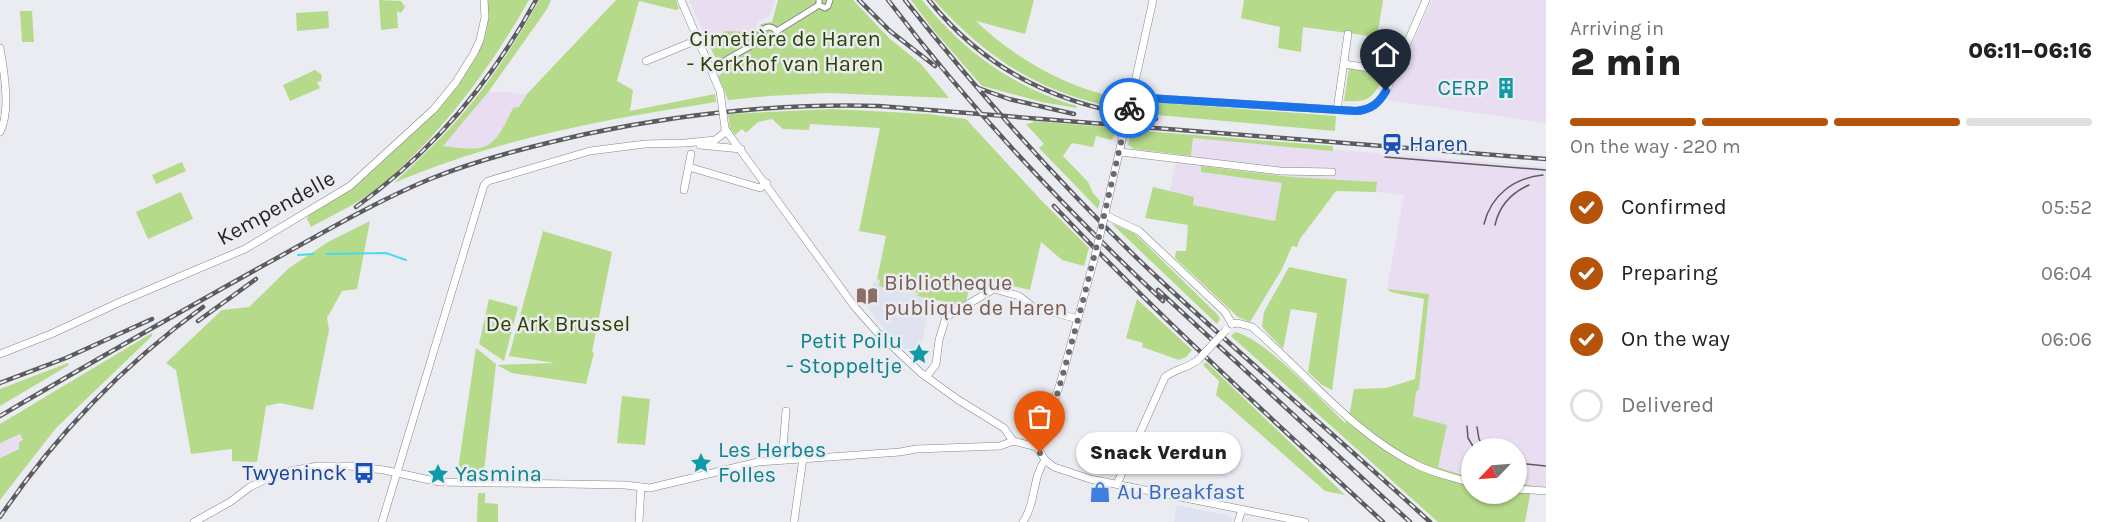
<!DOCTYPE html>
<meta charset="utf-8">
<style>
:root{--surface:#fff;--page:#f2f2f2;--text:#222;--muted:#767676;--line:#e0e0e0;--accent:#b45309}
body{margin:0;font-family:Karla,sans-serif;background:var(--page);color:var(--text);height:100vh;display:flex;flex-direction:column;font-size:22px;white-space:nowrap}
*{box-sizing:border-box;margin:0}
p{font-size:20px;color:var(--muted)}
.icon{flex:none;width:33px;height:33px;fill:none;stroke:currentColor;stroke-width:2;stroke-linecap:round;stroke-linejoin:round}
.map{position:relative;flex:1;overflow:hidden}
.drawer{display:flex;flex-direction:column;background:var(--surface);width:570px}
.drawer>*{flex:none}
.needle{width:39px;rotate:245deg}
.tools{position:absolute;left:1461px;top:438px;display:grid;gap:12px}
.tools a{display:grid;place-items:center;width:66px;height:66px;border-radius:50%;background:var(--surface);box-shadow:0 2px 4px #0004;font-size:30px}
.pin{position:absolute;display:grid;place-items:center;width:51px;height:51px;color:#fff;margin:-62px -26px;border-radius:50% 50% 50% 0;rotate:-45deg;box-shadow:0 0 6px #0007}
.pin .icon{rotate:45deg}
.courier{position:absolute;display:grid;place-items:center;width:60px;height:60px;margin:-30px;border:4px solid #1a73e8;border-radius:50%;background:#fff;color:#222;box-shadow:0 2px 8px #0007}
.bubble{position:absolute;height:42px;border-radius:21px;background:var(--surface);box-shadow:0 2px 4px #0004;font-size:20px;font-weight:800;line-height:42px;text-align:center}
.summary em{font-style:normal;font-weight:800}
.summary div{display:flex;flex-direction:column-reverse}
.summary{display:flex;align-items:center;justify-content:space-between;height:102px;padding:0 24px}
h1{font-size:39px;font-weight:800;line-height:45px}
.bar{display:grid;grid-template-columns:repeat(4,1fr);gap:9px 6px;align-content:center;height:72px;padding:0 24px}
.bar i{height:8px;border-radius:4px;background:var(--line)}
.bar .on{background:var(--accent)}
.bar p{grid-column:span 4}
ol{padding:0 24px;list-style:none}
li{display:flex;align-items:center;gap:18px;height:66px}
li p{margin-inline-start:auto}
li .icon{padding:6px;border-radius:50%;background:var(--accent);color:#fff;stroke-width:4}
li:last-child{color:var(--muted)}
li i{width:33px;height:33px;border:3px solid var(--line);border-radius:50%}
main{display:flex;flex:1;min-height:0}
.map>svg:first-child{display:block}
.built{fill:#dfe2ef}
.industrial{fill:#e8ddf1}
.green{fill:#b5da8a}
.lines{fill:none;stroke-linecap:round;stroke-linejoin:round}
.stream{stroke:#48dbea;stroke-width:2}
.pedestrian-casing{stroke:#83858a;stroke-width:7}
.minor-casing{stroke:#83858a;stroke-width:8}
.pedestrian{stroke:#fff;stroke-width:5}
.minor{stroke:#fff;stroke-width:7}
.tram{stroke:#5c5c5f;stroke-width:1.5}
.rail-casing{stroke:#5c5c5f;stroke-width:4.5}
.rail{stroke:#eaecf1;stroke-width:2;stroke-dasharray:7;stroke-linecap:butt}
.minor-bridge-casing{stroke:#83858a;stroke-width:8;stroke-linecap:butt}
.minor-bridge{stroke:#fff;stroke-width:7}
.done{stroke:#6a6b6e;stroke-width:6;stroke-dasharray:0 10.8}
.route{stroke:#1a73e8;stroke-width:8}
.labels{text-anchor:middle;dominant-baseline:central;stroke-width:5;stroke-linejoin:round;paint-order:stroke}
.park-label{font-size:22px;fill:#2b4301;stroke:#eaecf1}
.culture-label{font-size:22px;fill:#0d838f;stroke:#eaecf1;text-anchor:end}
.transit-label{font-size:22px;fill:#164399;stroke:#eaecf1;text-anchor:start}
.street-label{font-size:22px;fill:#252527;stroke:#eaecf1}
.education-label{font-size:22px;fill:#785e54;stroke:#eaecf1;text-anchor:start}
.shop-label{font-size:22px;fill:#366cbe;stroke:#eaecf1;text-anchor:start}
</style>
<main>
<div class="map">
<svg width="1546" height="522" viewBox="0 0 1546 522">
<rect width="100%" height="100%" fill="#eaecf1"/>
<g class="built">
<path d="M877,279L881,280L879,286H893L918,293L917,296L930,300L918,361L888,334L864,303L873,296L870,292L873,282L875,283Z"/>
<path d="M1176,505L1230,516L1232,520V522H1174Z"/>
</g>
<g class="industrial">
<path d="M689,0H775L770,16L758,21L755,31H726L707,41Z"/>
<path d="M1432,0H1546V123L1387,100Z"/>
<path d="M488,91L527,94L519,107L513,109L499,137L491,145L469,149L442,146Z"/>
<path d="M1193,138L1546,167V487L1517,484L1516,448H1472L1471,478L1438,467L1447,425L1413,416L1429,295L1387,289L1404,195L1376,192L1377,182L1291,177L1202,166L1201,172L1282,183L1276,221L1192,205L1170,190L1178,154L1191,156Z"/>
<path d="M20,434L23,440L19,448L0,458V443Z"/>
</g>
<g class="green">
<path d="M379,0L401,1L405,7L401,13L397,11L398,28L381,30Z"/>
<path d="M486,0H529C491,67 444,131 385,182C363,201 337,213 311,227L307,219L310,213L350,188L440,107L461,80L477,53Z"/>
<path d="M539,0H551L547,9L489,91L443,146C489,152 493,150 513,108L519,107L527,94L616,0H676L679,9L676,10L639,1L617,81L633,90L630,111L715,94L716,102C606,119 496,139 394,183C416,162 439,141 459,118C490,83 517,41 539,0Z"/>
<path d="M778,0H853L889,38L921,64L949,98L827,93L769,96L728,100L718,76L724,72L726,67L721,58L715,57L707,41L726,31L756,32L761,24L772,22Z"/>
<path d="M911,0H922C963,51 1014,88 1077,106L1076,108L1042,102L982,86L935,32Z"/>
<path d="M934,0H1034L1025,34L976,21C1015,59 1070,90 1124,99L1121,109C1041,93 988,60 934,0Z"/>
<path d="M1244,0H1383L1377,37L1303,27L1301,52L1278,48L1280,27L1241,18Z"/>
<path d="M20,11H32L34,42H22Z"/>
<path d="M328,11L329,28L297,31L296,13Z"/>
<path d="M1349,68L1384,75C1374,97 1369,103 1344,101Z"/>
<path d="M315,70L322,75L321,81L317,82L320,88L290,101L283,85Z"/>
<path d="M1138,101L1336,116L1335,131L1135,113Z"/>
<path d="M832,109L928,114L966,119L1040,199L1089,248L1084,266L1062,260L1041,242L1030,290L978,278L971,282L966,301L959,305L917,296L918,293L894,286L892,290L879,286L880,280L877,279L886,236L859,231L880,128L810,124L809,130L783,129L772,119L758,122L746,133L742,129L735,135L730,128L728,114Z"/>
<path d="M1034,121L1117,128L1112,140L1096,136L1093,147L1072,143L1063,156L1088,182L1093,193L1100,201L1098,209L1039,148L1044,144L1026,124L1032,123Z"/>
<path d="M1132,130L1333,146V151L1193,138L1191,156L1134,149L1128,145Z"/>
<path d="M182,162L186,171L156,184L152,175Z"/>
<path d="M1201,166L1291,177L1377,182L1376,192L1336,191L1300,239L1297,247L1292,246L1282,269L1250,322L1238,317L1175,258L1176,251H1186L1188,225L1145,218L1153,187L1194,197L1193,205L1275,221L1282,183L1201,172Z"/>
<path d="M181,192L193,219L148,239L136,212Z"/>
<path d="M370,221L357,289L342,291L327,318L329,330L313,410L280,403L266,406L257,462L232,461V449L191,454L176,370L166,363L222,310L249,307L289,268L328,242Z"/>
<path d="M1111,223L1134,233L1218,315L1220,319L1217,324Z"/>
<path d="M543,231L612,252L592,352L594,353L586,384L512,373L497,365L555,363L509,356Z"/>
<path d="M1289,267L1347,279L1332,390L1322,385L1308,372L1317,313L1291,309L1283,349L1262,327L1264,312Z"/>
<path d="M1387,289L1429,294L1419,389L1416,392L1413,416L1447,425L1438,467L1471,478L1472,494H1516L1517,484L1532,485L1525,522H1438L1231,336L1235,332C1264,338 1321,400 1345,423L1350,411L1354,389L1386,388L1415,379L1424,299L1391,292Z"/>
<path d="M489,299L518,307L504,361L479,344Z"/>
<path d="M1137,299L1192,350L1186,357L1179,360L1142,347L1143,343L1126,338Z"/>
<path d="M152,333V336L56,428L0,500V458L19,449V442L23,440L20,434L0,443V424Z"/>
<path d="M476,348L496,364L484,471L458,469Z"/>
<path d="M1206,362L1345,495L1325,491L1216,395L1219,381L1203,365Z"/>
<path d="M68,363L69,365L0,406V389Z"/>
<path d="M622,396L650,399L645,445L617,443Z"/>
<path d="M478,493H485V503L498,504V522H477Z"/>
</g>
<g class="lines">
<g class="stream">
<path d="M327,254L386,253L406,260"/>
<path d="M298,255L314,254"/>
</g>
<defs>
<g id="pedestrian">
<path d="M819,0V5L825,8L828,6L830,0"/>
<circle cx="769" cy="35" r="8"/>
<path d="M777,31L819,5"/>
<path d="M710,69L763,39"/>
</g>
<g id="minor">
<path d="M681,0L720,91"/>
<path d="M0,48C4,71 11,111 0,132"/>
<path d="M646,61L697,40"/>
<path d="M1344,64L1395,72"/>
<path d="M1132,97L1356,111C1371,110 1379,103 1386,91L1426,0"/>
<path d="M1131,100L1153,0"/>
<path d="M1337,110L1348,34"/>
<path d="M725,129L854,306L877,332L921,373L957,399L1004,428L1013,441"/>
<path d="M700,145L741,149"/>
<path d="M1120,152L1280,171L1332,172"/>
<path d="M689,167L760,188L767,183"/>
<path d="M684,190L691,154"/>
<path d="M1105,215L1139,231L1225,312L1232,324"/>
<path d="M1104,218L1124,131"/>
<path d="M1232,324L1238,323L1252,327C1307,374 1353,434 1419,466C1436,474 1454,477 1472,483"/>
<path d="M0,354L51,334L120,302L245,249L350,186L434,109L456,82L474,53L480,40L485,17L484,0"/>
<path d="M926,377L936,364L939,340L946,317L994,289L1019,296L1033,307L1078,319"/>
<path d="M1037,447L1060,384L1095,256"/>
<path d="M782,459L786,411"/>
<path d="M1117,484L1165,377C1175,369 1188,368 1198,360"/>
<path d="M1516,489L1546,491"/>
<path d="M194,522L230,502L250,487L264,480L284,472L318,466H349L384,470L439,482L625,485L650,488L758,462L900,452L916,449L1000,446L1013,441L1037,447L1045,460L1054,467L1090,479L1305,522"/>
<path d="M382,522L484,185L488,181L590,151L645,144L686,143L715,140L727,131"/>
<path d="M639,522L641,487"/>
<path d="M794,522L803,458"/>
<path d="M1023,522C1036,503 1032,478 1045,460"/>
<path d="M1238,522L1242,509"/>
</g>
</defs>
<use href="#pedestrian" class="pedestrian-casing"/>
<use href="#minor" class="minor-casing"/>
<use href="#pedestrian" class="pedestrian"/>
<use href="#minor" class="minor"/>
<g class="tram">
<path d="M1385,157L1546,170"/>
<path d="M1484,224C1491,195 1514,178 1543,175"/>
<path d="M1495,225C1499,207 1511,193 1529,185"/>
<path d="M1467,426L1468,438L1474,448"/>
<path d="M1477,427L1479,439L1484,448"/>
<path d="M1516,463L1546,466"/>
</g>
<defs>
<g id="rail">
<path d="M859,0L890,31L935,66"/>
<path d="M888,0C970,108 1064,208 1163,301"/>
<path d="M905,0C983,98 1067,193 1159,279C1248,362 1341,440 1430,522"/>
<path d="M929,0C988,74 1064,107 1156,119"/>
<path d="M978,88L1009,99L1074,114"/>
<path d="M1054,206C1159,317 1272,419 1383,522"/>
<path d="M356,207C431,153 492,81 536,0"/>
<path d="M1158,290L1410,522"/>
<path d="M198,321L256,279"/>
<path d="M0,383L66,358L152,319"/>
<path d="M0,416C85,366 171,317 257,269C314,238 370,204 430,179C480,159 533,146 586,134C682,114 780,103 879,106L1546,159"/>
<path d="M0,517C54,437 124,364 203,307"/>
</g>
</defs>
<use href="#rail" class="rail-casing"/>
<use href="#rail" class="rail"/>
<defs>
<g id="minor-bridge">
<path d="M720,91L725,128"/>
<path d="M1124,131L1131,100"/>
<path d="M1095,256L1104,218"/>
<path d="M1198,360L1226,330"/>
</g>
</defs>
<use href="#minor-bridge" class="minor-bridge-casing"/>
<use href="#minor-bridge" class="minor-bridge"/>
</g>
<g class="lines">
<path class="done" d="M1040,453L1036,447C1051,421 1061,381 1069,352C1092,271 1110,190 1129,108"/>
<path class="route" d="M1129,108L1132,97L1356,111C1371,110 1379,103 1386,91"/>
</g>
<defs>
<symbol id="building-bare" viewBox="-9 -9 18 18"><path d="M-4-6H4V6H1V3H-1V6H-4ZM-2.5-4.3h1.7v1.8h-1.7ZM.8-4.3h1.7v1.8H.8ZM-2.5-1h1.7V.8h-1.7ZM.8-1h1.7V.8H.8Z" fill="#0f9aa8" stroke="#eaecf1" stroke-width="2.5" paint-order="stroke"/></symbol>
<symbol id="station-bare" viewBox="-9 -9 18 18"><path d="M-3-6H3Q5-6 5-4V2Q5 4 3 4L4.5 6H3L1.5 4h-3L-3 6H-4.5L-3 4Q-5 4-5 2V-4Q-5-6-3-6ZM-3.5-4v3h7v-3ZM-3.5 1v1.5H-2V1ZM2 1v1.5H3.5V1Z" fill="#1a4fb4" stroke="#eaecf1" stroke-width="2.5" paint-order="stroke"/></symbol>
<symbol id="library-bare" viewBox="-9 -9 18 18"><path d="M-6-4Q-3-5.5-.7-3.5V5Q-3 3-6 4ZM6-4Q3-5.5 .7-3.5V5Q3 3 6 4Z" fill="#8d6e63" stroke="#eaecf1" stroke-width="2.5" paint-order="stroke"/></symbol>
<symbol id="sight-bare" viewBox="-9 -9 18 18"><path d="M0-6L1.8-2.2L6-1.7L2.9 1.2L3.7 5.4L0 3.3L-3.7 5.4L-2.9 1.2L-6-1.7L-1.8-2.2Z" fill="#0f9aa8" stroke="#eaecf1" stroke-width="2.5" paint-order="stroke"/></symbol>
<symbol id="bus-bare" viewBox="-9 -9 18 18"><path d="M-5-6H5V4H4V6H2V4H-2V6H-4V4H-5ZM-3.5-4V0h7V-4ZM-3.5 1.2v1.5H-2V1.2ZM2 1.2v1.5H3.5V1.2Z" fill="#1a4fb4" stroke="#eaecf1" stroke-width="2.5" paint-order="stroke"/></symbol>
<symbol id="shop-bare" viewBox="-9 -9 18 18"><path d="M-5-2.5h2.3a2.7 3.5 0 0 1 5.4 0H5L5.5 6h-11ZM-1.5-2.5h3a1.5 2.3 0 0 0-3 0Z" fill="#3f7fe0" stroke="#eaecf1" stroke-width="2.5" paint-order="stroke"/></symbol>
</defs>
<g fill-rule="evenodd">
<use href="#building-bare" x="1491" y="73" width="30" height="30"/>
<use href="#station-bare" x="1377" y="129" width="30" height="30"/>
<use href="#library-bare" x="852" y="281" width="30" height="30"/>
<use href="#sight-bare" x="904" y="339" width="30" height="30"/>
<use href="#sight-bare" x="686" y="448" width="30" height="30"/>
<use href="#bus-bare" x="349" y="458" width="30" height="30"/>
<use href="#sight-bare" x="423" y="459" width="30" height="30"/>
<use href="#shop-bare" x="1085" y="477" width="30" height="30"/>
</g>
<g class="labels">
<g class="park-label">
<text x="785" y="39">Cimetière de Haren<tspan x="785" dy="25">- Kerkhof van Haren</tspan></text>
<text x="558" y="324">De Ark Brussel</text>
</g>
<g class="culture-label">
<text x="1489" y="88">CERP</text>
<text x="902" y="341">Petit Poilu<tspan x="902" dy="25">- Stoppeltje</tspan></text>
<text x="718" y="450" text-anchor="start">Les Herbes<tspan x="718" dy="25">Folles</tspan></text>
<text x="455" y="474" text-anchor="start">Yasmina</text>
</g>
<g class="transit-label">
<text x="1409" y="144">Haren</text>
<text x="347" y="473" text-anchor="end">Twyeninck</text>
</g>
<g class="street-label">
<text transform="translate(276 208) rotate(-29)">Kempendelle</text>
</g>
<g class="education-label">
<text x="884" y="283">Bibliotheque<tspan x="884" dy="25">publique de Haren</tspan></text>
</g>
<g class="shop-label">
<text x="1117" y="492">Au Breakfast</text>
</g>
</g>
</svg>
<div class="tools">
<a><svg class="needle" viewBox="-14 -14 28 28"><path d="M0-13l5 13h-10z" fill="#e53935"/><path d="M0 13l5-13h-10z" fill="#767676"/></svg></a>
</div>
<div class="pin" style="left:1040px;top:453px;background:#ea580c"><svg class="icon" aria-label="bag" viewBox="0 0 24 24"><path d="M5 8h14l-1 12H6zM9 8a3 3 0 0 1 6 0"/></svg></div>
<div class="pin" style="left:1386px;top:91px;background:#1f2937"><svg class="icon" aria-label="home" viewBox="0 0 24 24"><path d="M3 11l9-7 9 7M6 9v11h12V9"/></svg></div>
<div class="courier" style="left:1129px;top:108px"><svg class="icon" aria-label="bike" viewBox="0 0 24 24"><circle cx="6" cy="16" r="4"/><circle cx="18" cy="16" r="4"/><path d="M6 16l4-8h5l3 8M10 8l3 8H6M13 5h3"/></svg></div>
<div class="bubble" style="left:1076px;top:432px;width:165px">Snack Verdun</div>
</div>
<section class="drawer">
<div class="summary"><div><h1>2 min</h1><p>Arriving in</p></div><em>06:11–06:16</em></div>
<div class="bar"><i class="on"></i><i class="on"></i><i class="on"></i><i></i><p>On the way · 220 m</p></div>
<ol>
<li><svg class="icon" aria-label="check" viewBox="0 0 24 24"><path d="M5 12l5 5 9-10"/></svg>Confirmed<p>05:52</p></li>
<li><svg class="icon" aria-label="check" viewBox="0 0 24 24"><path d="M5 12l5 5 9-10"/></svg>Preparing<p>06:04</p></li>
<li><svg class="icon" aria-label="check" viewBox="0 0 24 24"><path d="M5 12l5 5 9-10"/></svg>On the way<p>06:06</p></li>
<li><i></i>Delivered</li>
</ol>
</section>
</main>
